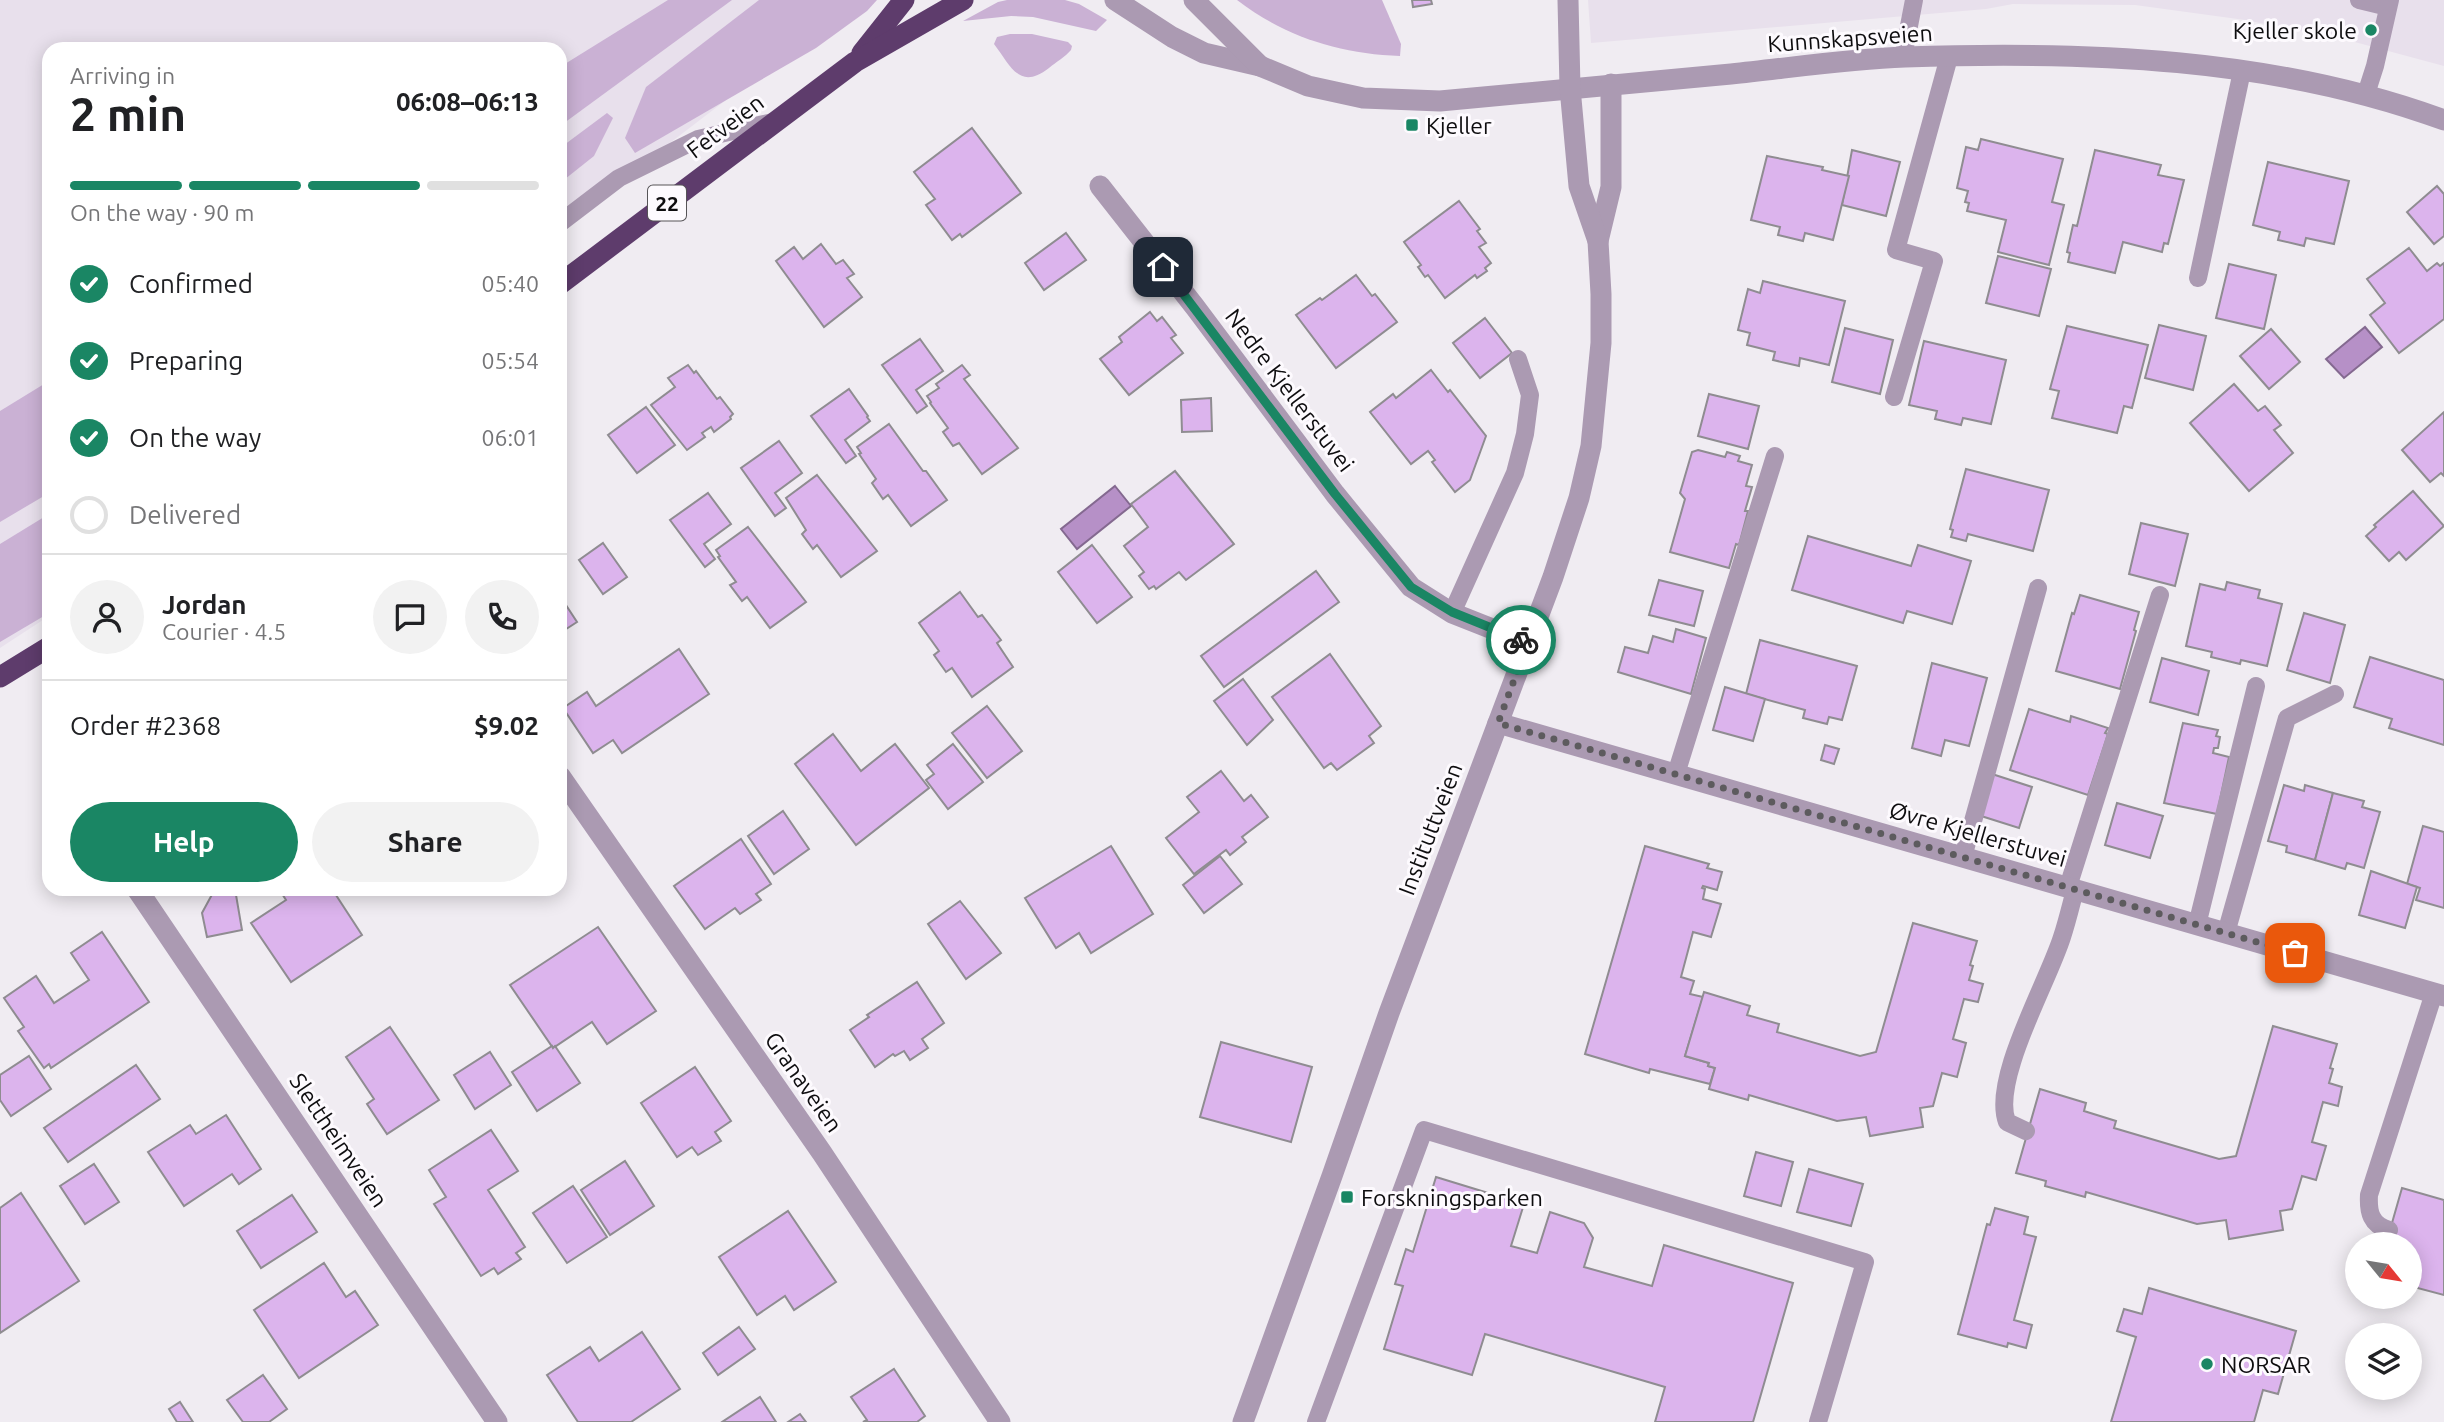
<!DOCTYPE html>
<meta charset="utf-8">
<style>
:root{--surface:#fff;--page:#f2f2f2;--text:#202124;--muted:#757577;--line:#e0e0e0;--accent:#1a8664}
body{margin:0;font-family:Ubuntu,sans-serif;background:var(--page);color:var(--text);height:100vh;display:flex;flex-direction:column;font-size:26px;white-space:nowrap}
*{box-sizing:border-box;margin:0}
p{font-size:23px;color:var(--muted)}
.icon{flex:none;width:38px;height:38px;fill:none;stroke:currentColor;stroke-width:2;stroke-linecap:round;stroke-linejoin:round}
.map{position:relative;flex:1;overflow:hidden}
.details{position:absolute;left:42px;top:42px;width:525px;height:854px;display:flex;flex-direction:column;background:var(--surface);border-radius:21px;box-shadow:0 4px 18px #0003}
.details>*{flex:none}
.needle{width:46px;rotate:120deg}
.buttons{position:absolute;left:2345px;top:1232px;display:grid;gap:14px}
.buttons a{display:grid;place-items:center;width:77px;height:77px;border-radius:50%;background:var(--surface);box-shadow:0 4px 18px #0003;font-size:35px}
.pin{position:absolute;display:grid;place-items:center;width:60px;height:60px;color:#fff;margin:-30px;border-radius:14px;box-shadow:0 4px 10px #0006}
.courier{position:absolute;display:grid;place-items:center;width:70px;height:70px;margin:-35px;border:5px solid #1a8664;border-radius:50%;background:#fff;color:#222;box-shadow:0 2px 9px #0007}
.head em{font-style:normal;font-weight:700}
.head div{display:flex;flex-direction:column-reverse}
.head{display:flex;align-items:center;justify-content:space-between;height:119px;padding:0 28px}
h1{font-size:46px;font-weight:700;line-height:52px}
.bar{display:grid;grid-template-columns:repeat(4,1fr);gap:10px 7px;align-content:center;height:84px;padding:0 28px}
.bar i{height:9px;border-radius:5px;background:var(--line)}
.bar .active{background:var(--accent)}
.bar p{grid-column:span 4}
.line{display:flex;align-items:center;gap:18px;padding:0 28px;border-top:2px solid var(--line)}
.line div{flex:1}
.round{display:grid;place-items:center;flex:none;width:74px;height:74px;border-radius:37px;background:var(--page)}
ol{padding:0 28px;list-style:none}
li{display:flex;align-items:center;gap:21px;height:77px}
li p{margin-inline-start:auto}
li .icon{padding:7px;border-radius:50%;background:var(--accent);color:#fff;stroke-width:4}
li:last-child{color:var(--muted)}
li i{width:38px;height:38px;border:4px solid var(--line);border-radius:50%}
.cta{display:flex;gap:14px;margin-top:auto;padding:14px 28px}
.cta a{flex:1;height:80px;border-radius:42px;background:var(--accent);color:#fff;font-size:28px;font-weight:700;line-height:80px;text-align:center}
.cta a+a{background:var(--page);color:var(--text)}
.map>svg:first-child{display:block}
.built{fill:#e8e0ec}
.green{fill:#cab1d4}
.water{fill:#b690c7;stroke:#846990;stroke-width:2}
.building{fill:#dcb4ed;stroke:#8f8c91;stroke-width:2}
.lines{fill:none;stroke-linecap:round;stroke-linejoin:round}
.lane{stroke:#ab9ab2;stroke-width:18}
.street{stroke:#ab9ab2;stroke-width:21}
.highway{stroke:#5e3c6c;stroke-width:21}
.done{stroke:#5d5b5e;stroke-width:7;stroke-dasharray:0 12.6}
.route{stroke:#1a8664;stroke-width:9}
.poi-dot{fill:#1a8664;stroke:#fdfafe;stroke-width:2.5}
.labels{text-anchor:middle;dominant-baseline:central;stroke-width:6;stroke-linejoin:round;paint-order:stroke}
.shield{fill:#fdfafe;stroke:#565457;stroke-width:2}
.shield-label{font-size:21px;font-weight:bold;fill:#0e0d0f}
.poi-label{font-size:23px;fill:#0e0d0f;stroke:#fdfafe;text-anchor:start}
.street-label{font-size:23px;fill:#0e0d0f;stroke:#fdfafe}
</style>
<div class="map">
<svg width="2444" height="1422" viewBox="0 0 2444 1422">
<rect width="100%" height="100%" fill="#f0ecf2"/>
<g class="built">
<path d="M0,0H857L560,227V49H49V616L0,648Z"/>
<path d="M1588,0H2444V66L2351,41L2245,20L2135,5L2013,4L1986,9L1591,43Z"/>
</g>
<g class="green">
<path d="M668,0H732L560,126V67Z"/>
<path d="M759,0H877L867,11L816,48L635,153L625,138L646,87Z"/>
<path d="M1007,0H1065L1079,4L1107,20L1096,31L1033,17L1011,16L963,21L998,2Z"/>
<path d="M1237,0H1382L1401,44L1400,56C1340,54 1285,37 1237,0Z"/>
<path d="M1010,34H1032L1068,42L1072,46L1071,50C1065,57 1056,62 1049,68C1019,91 1011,66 994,44L997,37Z"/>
<path d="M607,113L613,118L594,156L560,183V148Z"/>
<path d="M49,381V493L0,522V411Z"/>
<path d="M49,514V613L0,642V544Z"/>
</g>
<g class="water">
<path d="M2365,327L2382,347L2344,378L2326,359Z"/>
<path d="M1115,486L1131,506L1077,549L1061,529Z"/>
</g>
<g class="building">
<path d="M1412,0H1431L1432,4L1413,7Z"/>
<path d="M972,128L1021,193L962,237L960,234L952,240L926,205L935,199L914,172Z"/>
<path d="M1981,139L2063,159L2052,202L2064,205L2049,265L1998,252L2006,220L1967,211L1969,203L1965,202L1968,191L1957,188L1966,147L1978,150Z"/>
<path d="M1852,150L1900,162L1886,216L1842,205Z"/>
<path d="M2095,150L2161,165L2158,175L2184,180L2168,244L2164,243L2162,252L2123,242L2115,273L2068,262L2070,253L2067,252L2073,225L2077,226Z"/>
<path d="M1767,156L1823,167L1822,170L1849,176L1833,240L1805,233L1803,241L1778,235L1780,227L1751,220Z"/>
<path d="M2268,162L2349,181L2334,244L2306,238L2304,246L2278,240L2280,232L2253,225Z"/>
<path d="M2437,186L2444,194V236L2434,244L2407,212Z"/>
<path d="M1459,201L1480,229L1477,231L1486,243L1479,247L1491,263L1485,268L1487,271L1477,278L1475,275L1445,298L1428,275L1425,277L1418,267L1421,265L1404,242Z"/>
<path d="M1066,233L1086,260L1044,290L1025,263Z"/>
<path d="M821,244L836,264L843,260L854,274L847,278L862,297L824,327L776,261L794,247L803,259Z"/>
<path d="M2409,248L2427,271L2437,263L2440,266L2444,263V319L2399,353L2370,315L2385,303L2367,279Z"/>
<path d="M1998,256L2051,269L2039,316L1986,303Z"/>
<path d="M2229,264L2276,275L2264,329L2216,318Z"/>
<path d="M1356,275L1372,296L1375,294L1397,322L1336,368L1296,315L1320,298L1322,300Z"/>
<path d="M1763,281L1845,301L1829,365L1800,358L1799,366L1773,360L1775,352L1747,345L1750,333L1738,330L1748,289L1760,293Z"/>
<path d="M1150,312L1157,321L1162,317L1176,335L1171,338L1183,353L1129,395L1100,359L1122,342L1119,337Z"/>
<path d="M1485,318L1512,353L1480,378L1453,343Z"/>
<path d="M2159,325L2206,336L2193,390L2145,378Z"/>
<path d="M2067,326L2148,345L2132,408L2124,406L2117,433L2052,418L2059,391L2050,389Z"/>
<path d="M1845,328L1893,340L1880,394L1832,382Z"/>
<path d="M2271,329L2300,362L2269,389L2240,356Z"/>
<path d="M920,339L943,371L916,390L927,406L917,413L882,365Z"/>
<path d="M1924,341L2006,360L1991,424L1963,418L1961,425L1935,419L1937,411L1909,405Z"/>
<path d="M688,365L694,373L696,371L717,399L720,397L733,414L730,417L731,419L714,432L711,427L702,433L705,437L687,450L651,405L675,387L668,378Z"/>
<path d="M962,365L970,375L964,379L1018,448L982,474L959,443L953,446L943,432L948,428L930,403L931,402L927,396L939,388L936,384Z"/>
<path d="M1431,370L1448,392L1450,390L1486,436L1470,480L1455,492L1432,462L1435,460L1428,451L1411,464L1370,412L1393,394L1396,398Z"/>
<path d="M2234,384L2258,411L2265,406L2281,425L2274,430L2293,453L2249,491L2190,423Z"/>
<path d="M849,389L868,416L867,417L870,421L845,440L856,456L846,463L811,416Z"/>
<path d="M1709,394L1759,406L1748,449L1698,436Z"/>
<path d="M1211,398L1212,431L1182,432L1181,400Z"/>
<path d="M646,407L675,445L637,473L608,435Z"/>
<path d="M2444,412V476L2441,473L2430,482L2402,450Z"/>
<path d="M889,424L923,471H926L947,500L911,526L888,495L883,499L872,483L876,479L859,454L861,453L857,447Z"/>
<path d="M779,441L802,473L775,493L786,508L775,516L741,468Z"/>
<path d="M1698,450L1725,457L1727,452L1740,456L1738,461L1752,465L1746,486L1752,487L1745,511H1748L1739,545L1736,544L1729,568L1670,552L1685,499L1680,493L1692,452Z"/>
<path d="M1966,469L2049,490L2033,551L1968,534L1966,541L1951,537L1953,530L1950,529Z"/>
<path d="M1175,471L1234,544L1186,580L1179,572L1156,589L1154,586L1149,589L1139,576L1144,572L1124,546L1148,527L1131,504Z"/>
<path d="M817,475L877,551L841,577L817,545L813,549L802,534L806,530L786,498Z"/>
<path d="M2413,491L2444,526L2406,560L2399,552L2389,561L2366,536L2376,527L2374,525Z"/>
<path d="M708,493L731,524L704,544L715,559L705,567L670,520Z"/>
<path d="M2141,523L2188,534L2175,586L2129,574Z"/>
<path d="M748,527L806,602L770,628L747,597L742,601L730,585L736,582L718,557L720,556L716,550Z"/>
<path d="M1808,536L1911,566L1918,545L1971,561L1952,624L1907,611L1903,623L1792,590Z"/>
<path d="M603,543L627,577L603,594L579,560Z"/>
<path d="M1092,545L1132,597L1097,623L1058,572Z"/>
<path d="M1316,571L1339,602L1224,687L1201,656Z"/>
<path d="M1659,580L1703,591L1694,626L1649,615Z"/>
<path d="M2227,582L2260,590L2258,598L2282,604L2267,666L2241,660L2240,664L2211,657L2212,652L2186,646L2200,584L2225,590Z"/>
<path d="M960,592L978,617L982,615L1001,640L997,643L1013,667L972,697L952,668L946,672L934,655L939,651L919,623Z"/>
<path d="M2080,595L2139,612L2134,630L2136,631L2120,689L2056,671L2072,613L2074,614Z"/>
<path d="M560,596L577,622L560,633Z"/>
<path d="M2304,613L2345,625L2330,683L2287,670Z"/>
<path d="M1676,629L1706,638L1691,694L1618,672L1625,647L1648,653L1653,636L1673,642Z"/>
<path d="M1760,640L1857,666L1842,720L1829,717L1827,724L1803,718L1805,710L1746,694Z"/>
<path d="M679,649L709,694L622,753L613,740L593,753L563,708L587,692L596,706Z"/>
<path d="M1330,654L1381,726L1369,736L1374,743L1337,770L1331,763L1324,768L1272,697Z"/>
<path d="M2370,657L2444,680V745L2389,728L2392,719L2354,707Z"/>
<path d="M2162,658L2209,671L2198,715L2150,702Z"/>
<path d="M1932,663L1987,678L1969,746L1945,740L1941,756L1912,748Z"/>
<path d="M1243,679L1273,720L1247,745L1214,701Z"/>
<path d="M1725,687L1765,699L1753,741L1713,730Z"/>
<path d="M987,706L1022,751L987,778L952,733Z"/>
<path d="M2029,709L2070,722L2071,716L2108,728L2105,733L2108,734L2088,795L2010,770Z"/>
<path d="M2183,723L2218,730L2216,736L2220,737L2218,748H2214L2213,753L2229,757L2217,814L2164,803Z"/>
<path d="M833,734L861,771L895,744L929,788L856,845L795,764Z"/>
<path d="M953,744L983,782L948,809L926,780L934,774L927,765Z"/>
<path d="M1825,745L1839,749L1834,764L1821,760Z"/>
<path d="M1221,771L1244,801L1251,795L1268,817L1242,837L1246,842L1230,855L1226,850L1194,874L1166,838L1199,812L1187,797Z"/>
<path d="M1992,774L2032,787L2019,828L1978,815Z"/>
<path d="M2284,785L2304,791L2305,785L2333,793L2315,860L2286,852L2287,846L2268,841Z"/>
<path d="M2333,793L2364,801L2362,807L2380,812L2364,868L2347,863L2345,869L2315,860Z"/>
<path d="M2117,803L2163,816L2150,858L2105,845Z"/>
<path d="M783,811L809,849L774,874L748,836Z"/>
<path d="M2423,826L2444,832V908L2416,900L2420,888L2407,884Z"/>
<path d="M741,839L771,884L756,894L761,900L740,914L735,908L705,929L674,886Z"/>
<path d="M1111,846L1153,914L1091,953L1079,933L1056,948L1025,898Z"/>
<path d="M1645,846L1709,864L1707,868L1722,872L1717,890L1703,886L1702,888L1705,889L1703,899L1721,904L1711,937L1693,932L1681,977L1694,981L1690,994L1703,997L1685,1056L1709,1063L1708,1066L1715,1068L1710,1084L1650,1069L1649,1073L1585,1054Z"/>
<path d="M1220,856L1242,884L1204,913L1183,885Z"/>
<path d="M2371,871L2417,887L2405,928L2359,915Z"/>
<path d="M215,889H235L242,930L207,937L202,913Z"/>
<path d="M279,889H332L362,935L291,982L251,923L286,900Z"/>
<path d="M960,901L1001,953L966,979L928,924Z"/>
<path d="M1913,923L1977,941L1970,965L1973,966L1969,980L1983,984L1978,1002L1964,999L1953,1039L1966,1043L1957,1077L1942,1073L1933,1106L1920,1108L1923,1127L1870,1136L1866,1117L1837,1121L1749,1095L1748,1100L1709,1089L1715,1068L1708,1066L1709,1063L1685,1056L1704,992L1750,1006L1747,1015L1779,1024L1777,1032L1860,1056L1876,1052Z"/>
<path d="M598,927L656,1011L607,1044L592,1022L553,1048L510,985Z"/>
<path d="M102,932L149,1002L51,1068L49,1064L44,1068L18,1031L24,1027L4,998L36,976L54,1003L89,980L71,953Z"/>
<path d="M917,982L944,1023L922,1039L928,1048L910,1060L904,1051L895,1056L893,1054L875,1067L850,1030L869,1017L867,1015Z"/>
<path d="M2273,1026L2337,1044L2330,1068L2333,1069L2329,1083L2342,1087L2338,1106L2323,1102L2312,1142L2326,1146L2316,1180L2302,1176L2292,1209L2280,1211L2283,1230L2229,1239L2226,1220L2197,1224L2086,1192L2085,1197L2045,1186L2046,1181L2016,1173L2040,1089L2086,1103L2084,1111L2116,1121L2114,1128L2219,1159L2236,1156Z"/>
<path d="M390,1027L439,1100L387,1134L367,1104L374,1099L346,1057Z"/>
<path d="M1221,1042L1312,1067L1291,1142L1200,1117Z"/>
<path d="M552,1046L553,1048L555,1046L580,1083L537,1111L512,1072Z"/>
<path d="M490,1052L511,1085L475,1109L454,1075Z"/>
<path d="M29,1056L51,1089L11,1116L0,1100V1075Z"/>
<path d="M136,1065L160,1099L68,1162L44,1128Z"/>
<path d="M695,1067L731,1121L715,1132L721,1141L698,1155L692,1147L677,1157L641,1103Z"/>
<path d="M226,1115L261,1169L239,1184L232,1174L184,1206L148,1152L190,1125L196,1134Z"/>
<path d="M491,1130L518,1171L488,1190L525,1247L516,1253L521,1259L498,1274L494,1268L481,1276L434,1204L446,1197L429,1170Z"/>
<path d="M1756,1152L1793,1162L1781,1206L1744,1196Z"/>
<path d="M625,1161L654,1206L610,1235L581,1190Z"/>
<path d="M94,1164L119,1202L85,1224L60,1186Z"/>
<path d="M1809,1169L1863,1184L1851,1226L1797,1212Z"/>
<path d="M1436,1177L1524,1204L1511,1246L1537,1253L1550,1212L1584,1223L1593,1238L1584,1267L1652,1286L1664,1245L1793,1283L1753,1422H1655L1665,1387L1485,1334L1472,1375L1384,1349L1403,1286L1395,1284L1406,1249L1413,1252Z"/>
<path d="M573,1186L607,1237L567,1263L533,1213Z"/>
<path d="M2402,1188L2444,1200V1295L2410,1286V1244H2386Z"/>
<path d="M21,1193L79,1281L0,1333V1208Z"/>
<path d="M292,1195L317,1232L261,1268L237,1231Z"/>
<path d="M1995,1208L2028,1217L2024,1234L2036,1237L2014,1320L2032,1325L2026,1348L2008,1343L2007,1347L1958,1334L1987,1224L1990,1225Z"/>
<path d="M788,1211L836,1282L794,1310L785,1296L757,1315L719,1257Z"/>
<path d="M324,1263L346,1297L355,1291L378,1325L299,1378L254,1310Z"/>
<path d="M2149,1288L2296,1331L2278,1394L2263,1390L2254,1422H2111L2136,1337L2117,1331L2124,1309L2142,1314Z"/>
<path d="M739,1327L755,1349L718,1375L703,1353Z"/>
<path d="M642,1332L680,1389L631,1422H578L547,1375L590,1347L599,1361Z"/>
<path d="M894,1369L925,1416L917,1422H863L867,1420L851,1397Z"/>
<path d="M263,1375L287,1409L269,1422H243L227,1400Z"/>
<path d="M760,1397L776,1422H722Z"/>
<path d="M180,1402L193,1422H177L169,1409Z"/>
<path d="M800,1414L806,1422H788Z"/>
</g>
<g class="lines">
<g class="lane">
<path d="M2359,0L2388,7"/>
<path d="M1903,57L1914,0"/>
<path d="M2366,94L2375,66L2390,0"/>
<path d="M560,223L619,178L698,139L773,122"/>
<path d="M2198,278L2242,71"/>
<path d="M1894,397L1934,261L1896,250L1949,57"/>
<path d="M1452,613L1515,473L1525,434L1530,395L1518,359"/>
<path d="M1676,774L1775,456"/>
<path d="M1963,857L2038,588"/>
<path d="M2068,887L2160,595"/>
<path d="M2197,925L2256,686"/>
<path d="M2226,933L2287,718L2335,694"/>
<path d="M2026,1131L2007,1122C1991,1080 2048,982 2062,937C2067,922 2071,905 2075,890"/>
<path d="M2389,1230C2371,1225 2368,1212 2369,1195L2434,993"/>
<path d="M1316,1422L1424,1130L1865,1262L1818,1422"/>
</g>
<g class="street">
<path d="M1115,0L1172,37L1204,53L1260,66L1308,86L1363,98L1440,101C1537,92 1634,83 1731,74C1789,68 1847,59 1905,57C2085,51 2273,57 2444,120"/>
<path d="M1194,0L1260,66"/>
<path d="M1100,186L1195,307L1335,494L1411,587L1452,613L1528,643"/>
<path d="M1598,241L1611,187V84"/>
<path d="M1498,723L2444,996"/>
<path d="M560,776L822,1153L1000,1422"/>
<path d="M137,889L497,1422"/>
<path d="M1243,1422L1332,1176L1389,1013L1553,577L1579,498L1591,446L1601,343V294L1598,241L1579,186L1570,88L1568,0"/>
</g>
<g class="highway">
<path d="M862,53L904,0"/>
<path d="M560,284L855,62L963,0"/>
<path d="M0,677L49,647"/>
</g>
</g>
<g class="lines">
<path class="done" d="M1521,640L1528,643L1498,723L2295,953"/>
<path class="route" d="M1163,267L1335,494L1411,587L1452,612L1521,640"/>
</g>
<g class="poi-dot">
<circle cx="2371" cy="30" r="7"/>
<rect x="1405" y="118" width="14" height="14" rx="3.5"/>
<rect x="1340" y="1190" width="14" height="14" rx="3.5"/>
<circle cx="2207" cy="1364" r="7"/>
</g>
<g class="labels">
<rect class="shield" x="648" y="185.5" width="38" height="35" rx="5"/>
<g class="shield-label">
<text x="667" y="203">22</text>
</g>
<g class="poi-label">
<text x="2357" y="30" text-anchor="end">Kjeller skole</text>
<text x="1426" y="125">Kjeller</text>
<text x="1361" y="1197">Forskningsparken</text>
<text x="2221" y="1364">NORSAR</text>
</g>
<g class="street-label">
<text transform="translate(1850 38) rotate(-4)">Kunnskapsveien</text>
<text transform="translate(725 126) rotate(-37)">Fetveien</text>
<text transform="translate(1290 390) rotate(53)">Nedre Kjellerstuvei</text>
<text transform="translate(1430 829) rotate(-69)">Instituttveien</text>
<text transform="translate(1978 834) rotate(16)">Øvre Kjellerstuvei</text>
<text transform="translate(804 1082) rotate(55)">Granaveien</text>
<text transform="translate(339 1140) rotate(56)">Slettheimveien</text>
</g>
</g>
</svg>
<div class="buttons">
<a><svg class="needle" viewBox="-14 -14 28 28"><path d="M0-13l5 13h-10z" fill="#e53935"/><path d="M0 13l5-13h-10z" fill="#757577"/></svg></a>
<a><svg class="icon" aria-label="layers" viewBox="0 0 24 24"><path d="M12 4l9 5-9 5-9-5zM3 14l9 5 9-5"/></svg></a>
</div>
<div class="pin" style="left:2295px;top:953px;background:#ea580c"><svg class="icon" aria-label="bag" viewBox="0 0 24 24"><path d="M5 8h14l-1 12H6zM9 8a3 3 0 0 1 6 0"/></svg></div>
<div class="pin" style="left:1163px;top:267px;background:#1f2937"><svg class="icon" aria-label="home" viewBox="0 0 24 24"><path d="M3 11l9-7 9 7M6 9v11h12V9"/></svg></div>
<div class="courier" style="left:1521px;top:640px"><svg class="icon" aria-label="bike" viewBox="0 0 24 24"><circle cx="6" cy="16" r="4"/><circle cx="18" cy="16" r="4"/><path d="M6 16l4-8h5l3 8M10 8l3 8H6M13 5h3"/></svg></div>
<section class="details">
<div class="head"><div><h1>2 min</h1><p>Arriving in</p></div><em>06:08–06:13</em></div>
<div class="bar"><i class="active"></i><i class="active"></i><i class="active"></i><i></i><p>On the way · 90 m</p></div>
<ol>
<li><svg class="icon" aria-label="check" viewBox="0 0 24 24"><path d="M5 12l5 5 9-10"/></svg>Confirmed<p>05:40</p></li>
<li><svg class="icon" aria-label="check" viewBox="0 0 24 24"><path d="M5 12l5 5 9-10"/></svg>Preparing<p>05:54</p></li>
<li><svg class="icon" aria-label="check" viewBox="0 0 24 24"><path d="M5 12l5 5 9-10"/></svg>On the way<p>06:01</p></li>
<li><i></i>Delivered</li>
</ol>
<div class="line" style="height:126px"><a class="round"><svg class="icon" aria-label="person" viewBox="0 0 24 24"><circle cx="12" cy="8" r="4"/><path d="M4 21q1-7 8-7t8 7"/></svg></a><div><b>Jordan</b><p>Courier · 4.5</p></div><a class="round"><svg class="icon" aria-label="chat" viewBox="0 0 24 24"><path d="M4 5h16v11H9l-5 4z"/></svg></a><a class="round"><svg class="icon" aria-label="phone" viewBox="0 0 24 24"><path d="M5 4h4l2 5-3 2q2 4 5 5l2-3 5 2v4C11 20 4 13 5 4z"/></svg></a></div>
<div class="line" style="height:91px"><div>Order #2368</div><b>$9.02</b></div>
<div class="cta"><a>Help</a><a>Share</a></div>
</section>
</div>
